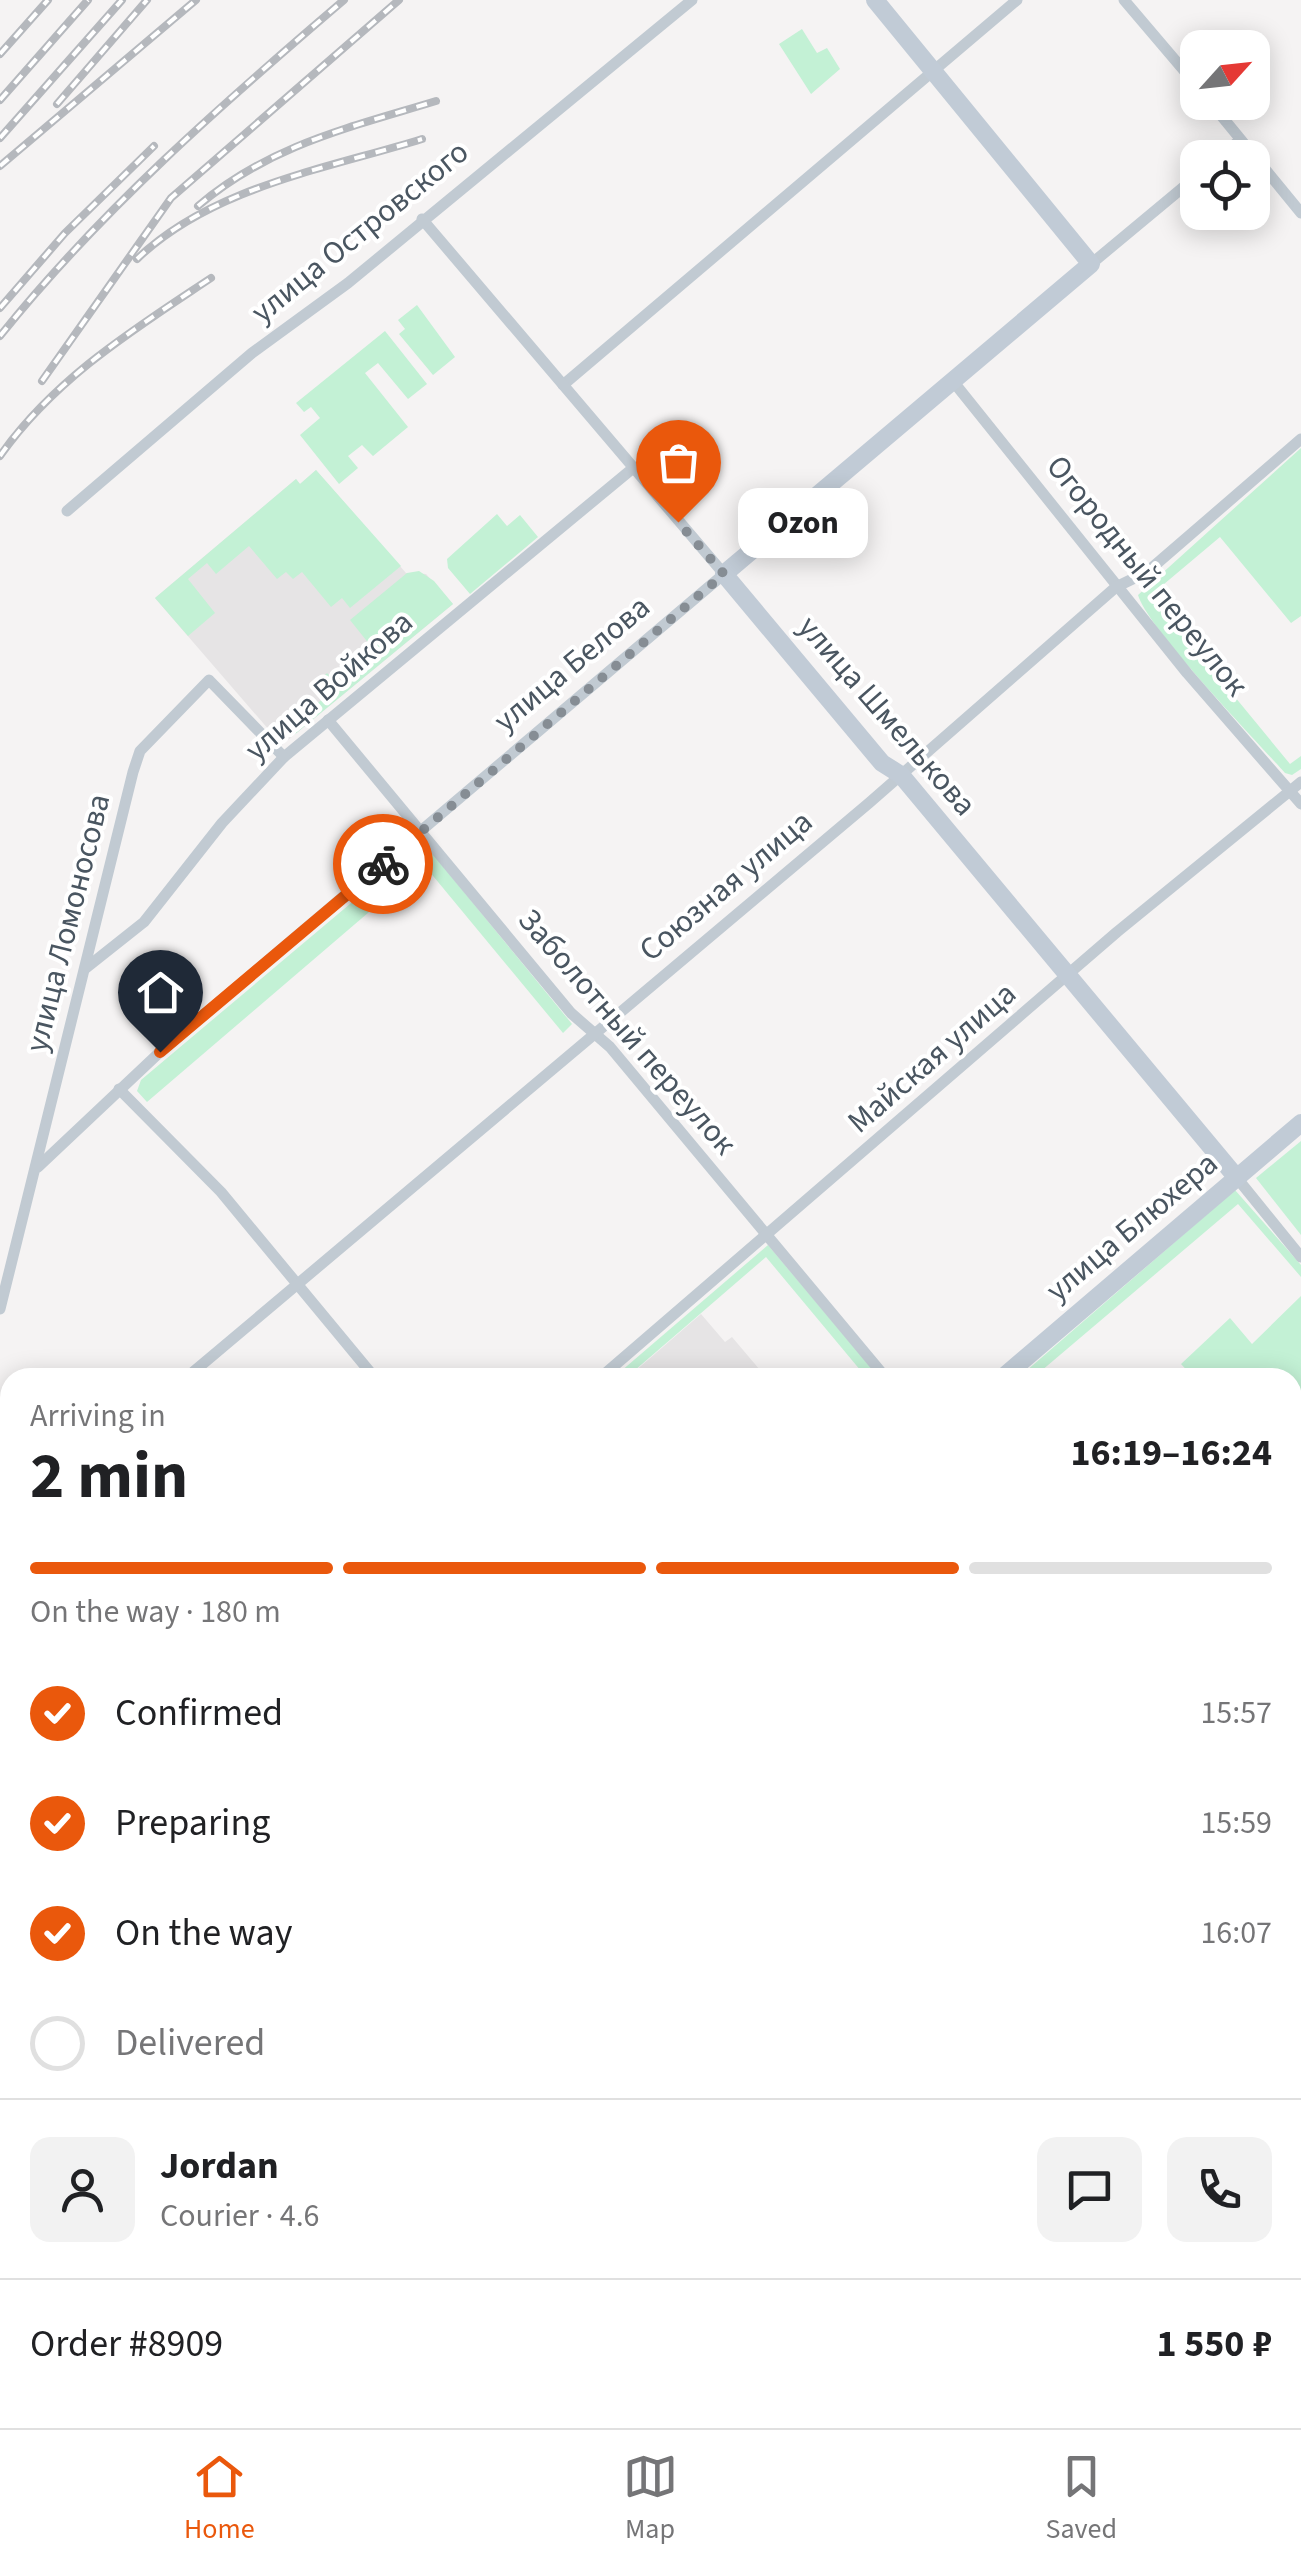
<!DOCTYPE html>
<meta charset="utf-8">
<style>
:root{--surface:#fff;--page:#f2f2f2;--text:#202124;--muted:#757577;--line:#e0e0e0;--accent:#ea580c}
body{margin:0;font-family:"Source Sans 3",sans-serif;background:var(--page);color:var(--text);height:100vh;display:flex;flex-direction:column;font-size:38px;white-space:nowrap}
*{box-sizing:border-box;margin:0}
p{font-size:32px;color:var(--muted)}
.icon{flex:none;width:55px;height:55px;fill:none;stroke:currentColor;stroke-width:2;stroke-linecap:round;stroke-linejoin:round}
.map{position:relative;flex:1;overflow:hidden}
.side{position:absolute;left:0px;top:1368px;width:1302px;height:1062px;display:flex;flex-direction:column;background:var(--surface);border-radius:30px 30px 0 0;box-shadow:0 5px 25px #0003}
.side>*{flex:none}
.needle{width:65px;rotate:63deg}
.tools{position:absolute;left:1180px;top:30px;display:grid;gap:20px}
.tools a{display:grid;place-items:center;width:90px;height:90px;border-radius:20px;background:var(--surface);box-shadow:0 5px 25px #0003;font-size:50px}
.pin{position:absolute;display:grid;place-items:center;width:85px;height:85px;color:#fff;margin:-102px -42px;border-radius:50% 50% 50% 0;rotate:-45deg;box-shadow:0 0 10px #0007}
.pin .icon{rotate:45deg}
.courier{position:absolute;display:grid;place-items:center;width:100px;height:100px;margin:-50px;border:8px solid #ea580c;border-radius:50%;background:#fff;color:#222;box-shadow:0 2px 12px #0007}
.bubble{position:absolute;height:70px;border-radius:20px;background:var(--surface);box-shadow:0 5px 25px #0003;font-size:32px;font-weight:700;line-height:70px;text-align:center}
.head em{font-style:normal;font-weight:700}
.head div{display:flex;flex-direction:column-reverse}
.head{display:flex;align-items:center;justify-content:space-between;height:170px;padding:0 30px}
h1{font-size:65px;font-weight:700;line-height:75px}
.bar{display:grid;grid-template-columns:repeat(4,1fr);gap:15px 10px;align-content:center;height:120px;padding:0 30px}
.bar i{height:12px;border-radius:8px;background:var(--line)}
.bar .current{background:var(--accent)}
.bar p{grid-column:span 4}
.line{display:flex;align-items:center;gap:25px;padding:0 30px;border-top:2px solid var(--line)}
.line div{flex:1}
.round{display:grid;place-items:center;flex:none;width:105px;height:105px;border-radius:20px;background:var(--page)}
ol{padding:0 30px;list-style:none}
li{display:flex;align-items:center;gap:30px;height:110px}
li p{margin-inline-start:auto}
li .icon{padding:10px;border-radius:50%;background:var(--accent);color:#fff;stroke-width:4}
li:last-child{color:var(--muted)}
li i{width:55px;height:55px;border:5px solid var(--line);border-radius:50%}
.tabs{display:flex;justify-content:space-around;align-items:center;height:140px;border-top:2px solid var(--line);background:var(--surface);font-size:28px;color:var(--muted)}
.tabs a{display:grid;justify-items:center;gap:5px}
.tabs .current{color:var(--accent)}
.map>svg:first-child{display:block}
.education{fill:#e6e4e5}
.green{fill:#c3f1d5}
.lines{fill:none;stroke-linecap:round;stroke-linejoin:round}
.street{stroke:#c1cad2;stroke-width:11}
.secondary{stroke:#c1cbd6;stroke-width:18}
.rail-casing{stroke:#b5b8bd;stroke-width:8}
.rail{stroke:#fff;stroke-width:4;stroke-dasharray:11;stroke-linecap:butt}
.done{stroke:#868d94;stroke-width:10;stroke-dasharray:0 18}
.route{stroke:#ea580c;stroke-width:12}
.labels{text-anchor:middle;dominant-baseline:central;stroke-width:8;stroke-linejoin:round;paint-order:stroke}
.street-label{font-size:32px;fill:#4a5661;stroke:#fff}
</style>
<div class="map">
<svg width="1301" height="2428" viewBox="0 0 1301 2428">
<rect width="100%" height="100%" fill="#f5f3f3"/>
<g class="education">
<path d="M316,470L406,573L426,574L453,604L282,745L155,598L296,479L300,484Z"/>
<path d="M701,1314L725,1342L732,1337L766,1377L627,1378Z"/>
</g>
<g class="green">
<path d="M802,29L817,53L827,48L840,69L811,94L779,44Z"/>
<path d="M417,305L455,357L433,375L399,334L405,329L398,320Z"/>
<path d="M385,331L427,384L408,399L378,363L365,373L408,427L373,456L362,445L348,456L358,468L339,484L300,435L320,418L311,407L304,412L296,403Z"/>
<path d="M1301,448V616L1291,623L1220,537L1151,595L1290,764L1301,756V769L1292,775L1285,773C1255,739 1148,629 1138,595Z"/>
<path d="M316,470L401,566L350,608L342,598L331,607L302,572L293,579L286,572L277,579L249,546L216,574L207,563L188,579L215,613L188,636L155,598L296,479L300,484Z"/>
<path d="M497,514L507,526L520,515L538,537L470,594L448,568L447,559Z"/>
<path d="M419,571L434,581L453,604L294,735L287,727L333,691L323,677L327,673L339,686L378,655L350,620L407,573Z"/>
<path d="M420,845L428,848L572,1024L563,1033L424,865L147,1102L137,1091L141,1080Z"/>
<path d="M1301,1141V1235L1256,1178Z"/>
<path d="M1235,1190L1301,1265V1277L1238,1204L1034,1377L1018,1378Z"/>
<path d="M768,1245L879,1377H866L766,1257L627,1377L613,1378Z"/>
<path d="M1301,1296V1462L1293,1469L1292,1378L1193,1377L1181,1364L1230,1318L1252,1344Z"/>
<path d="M1292,1888L1301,1899V2084L1292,2076Z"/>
</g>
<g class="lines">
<g class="street">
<path d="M1124,0L1198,87"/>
<path d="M1210,102L1301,213"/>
<path d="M1219,158L1240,140"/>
<path d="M1091,264L1198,175"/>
<path d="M952,380L1187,673L1301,804"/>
<path d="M563,385L1017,0"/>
<path d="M67,511L252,353L348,283L692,0"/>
<path d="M328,720L571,1013L610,1047L886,1378"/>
<path d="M86,968L144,922L222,823L284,757L632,469"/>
<path d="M119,1089L221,1192L375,1378"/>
<path d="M38,1167L160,1052L724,574L422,219"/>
<path d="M1237,1178L1301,1257"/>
<path d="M0,1309L133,772L140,751L209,680L284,757"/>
<path d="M186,1378L869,803L1116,587L1147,572L1301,439"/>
<path d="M600,1378L1117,932L1301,782"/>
<path d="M1292,1474L1301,1467"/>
<path d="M0,1533L10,1525"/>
<path d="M1292,1632L1301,1624"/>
<path d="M1292,1810L1301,1803"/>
<path d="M0,1816L10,1828"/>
<path d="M1292,1879L1301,1890"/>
<path d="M0,1891L10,1882"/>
<path d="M0,2058L10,2050"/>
<path d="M1292,2145L1301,2137"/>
<path d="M422,2420L429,2428"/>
<path d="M1230,2420L1236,2428"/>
<path d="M159,2428L169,2420"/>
<path d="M598,2428L607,2420"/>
<path d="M768,2428L777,2420"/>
<path d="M977,2428L986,2420"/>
<path d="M1288,2428L1301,2417"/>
</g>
<g class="secondary">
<path d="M875,0L1091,264L724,574L882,763L901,775L1237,1178"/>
<path d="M1002,1378L1301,1123"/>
<path d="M0,2228L10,2220"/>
</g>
<defs>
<g id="rail">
<path d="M0,54L48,0"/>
<path d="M0,100L88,0"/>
<path d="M57,104L147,0"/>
<path d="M0,138L122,0"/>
<path d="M0,166L196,0"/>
<path d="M198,206C270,145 348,128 436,101"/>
<path d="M137,259C212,187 326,169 422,139"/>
<path d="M0,308L65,233L154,146"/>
<path d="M0,336C102,209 221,105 344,0"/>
<path d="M42,381L171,198L399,0"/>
<path d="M0,456C55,378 133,330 211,278"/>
</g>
</defs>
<use href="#rail" class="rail-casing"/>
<use href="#rail" class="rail"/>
</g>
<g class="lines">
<path class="done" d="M383,864L724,574L678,522"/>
<path class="route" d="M160,1052L383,864"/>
</g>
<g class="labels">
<g class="street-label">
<text transform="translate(360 232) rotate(-39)">улица Островского</text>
<text transform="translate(1147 576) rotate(51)">Огородный переулок</text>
<text transform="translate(572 664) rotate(-40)">улица Белова</text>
<text transform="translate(329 686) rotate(-41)">улица Войкова</text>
<text transform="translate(887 716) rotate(49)">улица Шмелькова</text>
<text transform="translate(726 886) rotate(-40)">Союзная улица</text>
<text transform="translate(68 923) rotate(-76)">улица Ломоносова</text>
<text transform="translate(627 1032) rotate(49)">Заболотный переулок</text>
<text transform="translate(932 1058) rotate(-41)">Майская улица</text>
<text transform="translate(1132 1227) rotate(-40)">улица Блюхера</text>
</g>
</g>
</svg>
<div class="tools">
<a><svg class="needle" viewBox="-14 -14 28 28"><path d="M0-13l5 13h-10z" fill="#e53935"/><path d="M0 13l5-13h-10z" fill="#757577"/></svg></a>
<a><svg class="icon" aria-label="locate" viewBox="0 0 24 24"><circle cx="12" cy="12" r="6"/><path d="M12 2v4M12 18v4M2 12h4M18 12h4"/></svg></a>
</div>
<div class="pin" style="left:678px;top:522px;background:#ea580c"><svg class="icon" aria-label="bag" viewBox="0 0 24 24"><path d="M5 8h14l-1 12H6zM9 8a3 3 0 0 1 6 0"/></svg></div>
<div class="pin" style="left:160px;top:1052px;background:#1f2937"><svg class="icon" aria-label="home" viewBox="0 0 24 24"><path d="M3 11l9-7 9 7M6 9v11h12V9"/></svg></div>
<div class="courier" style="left:383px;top:864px"><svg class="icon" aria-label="bike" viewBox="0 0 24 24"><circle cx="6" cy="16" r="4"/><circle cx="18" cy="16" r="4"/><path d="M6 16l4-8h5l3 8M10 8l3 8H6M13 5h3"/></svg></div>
<div class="bubble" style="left:738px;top:488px;width:130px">Ozon</div>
<section class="side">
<div class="head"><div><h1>2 min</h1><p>Arriving in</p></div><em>16:19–16:24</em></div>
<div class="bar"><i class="current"></i><i class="current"></i><i class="current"></i><i></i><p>On the way · 180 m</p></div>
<ol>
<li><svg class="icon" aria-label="check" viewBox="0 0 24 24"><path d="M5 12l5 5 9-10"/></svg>Confirmed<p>15:57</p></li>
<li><svg class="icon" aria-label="check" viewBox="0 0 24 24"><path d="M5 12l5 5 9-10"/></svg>Preparing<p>15:59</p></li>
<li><svg class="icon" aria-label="check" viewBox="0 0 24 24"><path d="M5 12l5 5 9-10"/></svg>On the way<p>16:07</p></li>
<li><i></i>Delivered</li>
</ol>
<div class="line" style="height:180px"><a class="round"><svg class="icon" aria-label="person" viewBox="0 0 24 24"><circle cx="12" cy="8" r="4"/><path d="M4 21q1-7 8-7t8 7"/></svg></a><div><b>Jordan</b><p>Courier · 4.6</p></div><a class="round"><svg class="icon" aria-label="chat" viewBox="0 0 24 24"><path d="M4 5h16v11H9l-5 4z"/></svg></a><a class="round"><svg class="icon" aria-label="phone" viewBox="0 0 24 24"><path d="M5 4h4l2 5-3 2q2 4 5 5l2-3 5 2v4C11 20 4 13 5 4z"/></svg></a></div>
<div class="line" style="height:130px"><div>Order #8909</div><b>1 550 ₽</b></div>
</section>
</div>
<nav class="tabs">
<a class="current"><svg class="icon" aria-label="home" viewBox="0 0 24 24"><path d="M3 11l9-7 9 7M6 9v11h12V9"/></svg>Home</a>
<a><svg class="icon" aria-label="map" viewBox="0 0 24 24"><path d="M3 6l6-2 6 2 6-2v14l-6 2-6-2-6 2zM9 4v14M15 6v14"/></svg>Map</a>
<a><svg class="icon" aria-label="saved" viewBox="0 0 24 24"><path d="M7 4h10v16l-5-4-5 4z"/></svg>Saved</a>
</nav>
